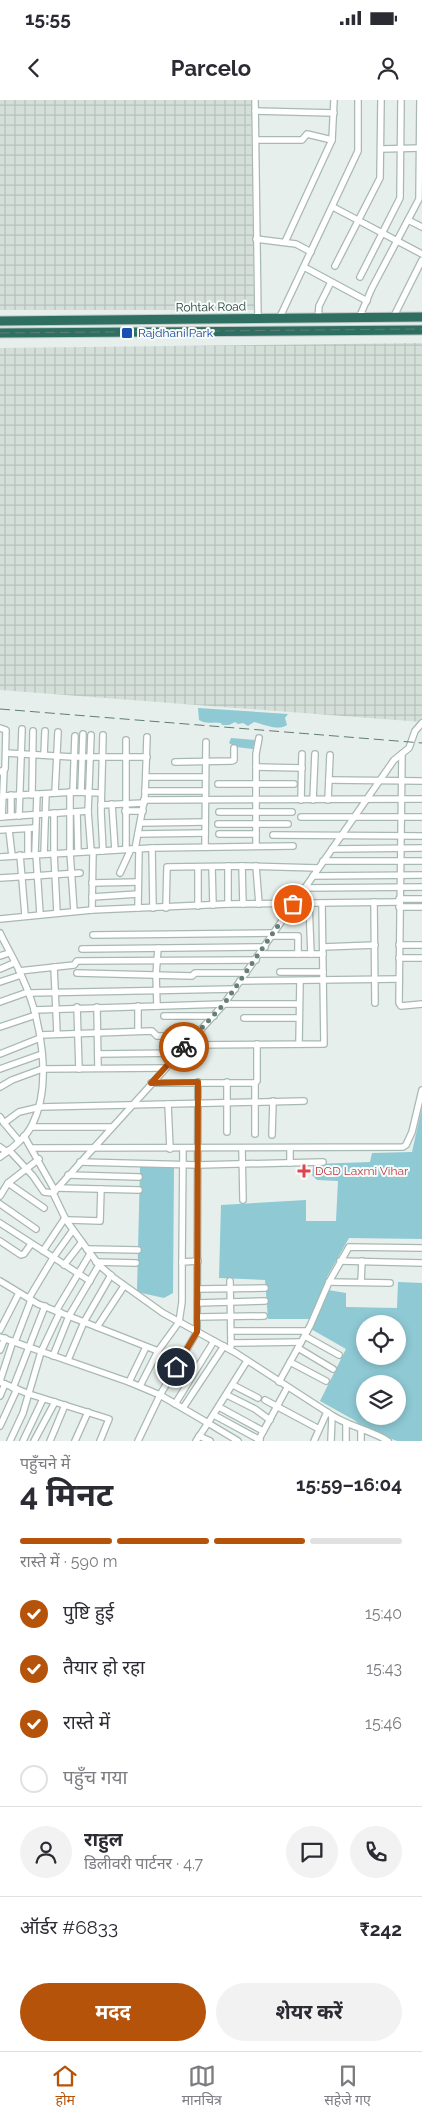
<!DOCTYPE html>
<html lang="hi">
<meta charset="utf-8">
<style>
:root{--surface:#fff;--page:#f2f2f3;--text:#2b2b33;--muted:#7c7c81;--line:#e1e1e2;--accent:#b45309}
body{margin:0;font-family:Raleway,"Noto Sans Devanagari",sans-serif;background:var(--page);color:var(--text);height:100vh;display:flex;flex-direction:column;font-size:19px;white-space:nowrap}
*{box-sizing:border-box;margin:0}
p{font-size:16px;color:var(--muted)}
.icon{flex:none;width:28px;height:28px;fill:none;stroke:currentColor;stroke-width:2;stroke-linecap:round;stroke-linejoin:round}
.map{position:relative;height:1341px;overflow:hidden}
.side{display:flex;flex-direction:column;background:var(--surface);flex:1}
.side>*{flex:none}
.controls{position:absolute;left:356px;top:1215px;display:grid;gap:10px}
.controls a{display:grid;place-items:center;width:50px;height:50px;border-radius:50%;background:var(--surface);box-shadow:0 2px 8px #0003;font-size:25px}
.pin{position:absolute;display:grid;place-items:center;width:42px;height:42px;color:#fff;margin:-21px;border:2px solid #fff;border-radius:50%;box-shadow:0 1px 5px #0007}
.courier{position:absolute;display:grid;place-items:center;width:50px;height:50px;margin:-25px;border:4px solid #b45309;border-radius:50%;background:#fff;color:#222;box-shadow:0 1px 6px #0007}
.head em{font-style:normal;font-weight:700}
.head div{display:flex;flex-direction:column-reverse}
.head{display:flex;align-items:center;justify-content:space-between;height:85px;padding:0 20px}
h1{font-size:32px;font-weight:700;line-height:38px}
.bar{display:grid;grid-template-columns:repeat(4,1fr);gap:8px 5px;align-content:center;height:60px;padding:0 20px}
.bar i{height:6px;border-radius:4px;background:var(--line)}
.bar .selected{background:var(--accent)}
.bar p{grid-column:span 4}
.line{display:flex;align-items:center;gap:12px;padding:0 20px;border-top:1px solid var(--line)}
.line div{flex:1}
.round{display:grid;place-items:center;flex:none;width:52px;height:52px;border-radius:26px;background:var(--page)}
ol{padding:0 20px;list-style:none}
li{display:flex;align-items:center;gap:15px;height:55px}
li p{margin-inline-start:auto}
li .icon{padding:5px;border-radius:50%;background:var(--accent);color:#fff;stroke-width:4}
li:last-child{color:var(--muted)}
li i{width:28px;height:28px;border:2px solid var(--line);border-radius:50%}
.button{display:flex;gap:10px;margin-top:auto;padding:10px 20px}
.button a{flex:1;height:58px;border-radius:30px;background:var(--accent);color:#fff;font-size:20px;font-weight:700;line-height:58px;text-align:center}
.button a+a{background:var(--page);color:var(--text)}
.status{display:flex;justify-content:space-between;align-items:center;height:35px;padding:0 25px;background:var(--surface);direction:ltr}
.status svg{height:14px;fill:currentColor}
header{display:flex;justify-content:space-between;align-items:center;height:65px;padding:0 20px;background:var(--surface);font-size:22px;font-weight:700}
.tab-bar{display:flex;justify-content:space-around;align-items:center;height:70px;border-top:1px solid var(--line);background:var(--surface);font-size:14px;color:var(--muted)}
.tab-bar a{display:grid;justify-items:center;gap:2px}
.tab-bar .selected{color:var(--accent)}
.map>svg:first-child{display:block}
.industrial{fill:url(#industrial-grid)}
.water{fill:#8ec9d4;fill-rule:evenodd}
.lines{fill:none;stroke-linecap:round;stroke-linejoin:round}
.minor-casing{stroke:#a8b8b2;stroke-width:8}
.highway-casing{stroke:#c2cac8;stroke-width:11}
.minor{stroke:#fff;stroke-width:5.5}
.highway{stroke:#2f6f62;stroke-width:9}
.rail{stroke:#5f7d75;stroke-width:1;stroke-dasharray:10 5;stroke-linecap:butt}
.done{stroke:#687f78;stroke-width:5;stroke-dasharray:0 9}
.route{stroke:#b45309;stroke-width:6}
.transit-dot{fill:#1a4fb4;stroke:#f7fbf9;stroke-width:2}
.health-dot{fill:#e0444e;stroke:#f7fbf9;stroke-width:2}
.labels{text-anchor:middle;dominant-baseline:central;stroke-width:4;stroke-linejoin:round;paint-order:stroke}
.street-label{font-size:12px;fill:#24423a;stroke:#f7fbf9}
.transit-label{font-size:12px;fill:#164399;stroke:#f7fbf9;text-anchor:start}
.health-label{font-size:12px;fill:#be3a42;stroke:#f7fbf9;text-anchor:start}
</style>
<div class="status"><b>15:55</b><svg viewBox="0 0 49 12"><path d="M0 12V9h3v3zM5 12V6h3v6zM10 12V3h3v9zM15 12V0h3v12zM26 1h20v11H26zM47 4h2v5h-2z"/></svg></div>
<header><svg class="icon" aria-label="back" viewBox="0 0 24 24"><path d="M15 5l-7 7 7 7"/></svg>Parcelo<svg class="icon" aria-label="person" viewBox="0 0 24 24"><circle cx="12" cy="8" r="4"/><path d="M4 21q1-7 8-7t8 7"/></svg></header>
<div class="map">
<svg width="422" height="1341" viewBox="0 0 422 1341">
<defs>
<pattern id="industrial-grid" width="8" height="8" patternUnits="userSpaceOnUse" patternTransform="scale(1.25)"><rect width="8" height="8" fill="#d4dfda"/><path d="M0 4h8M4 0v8" fill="none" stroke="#b6c1bc"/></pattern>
</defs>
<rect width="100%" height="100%" fill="#e6efeb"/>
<g class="industrial">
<path d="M0,0H251L254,210H0Z"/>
<path d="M422,243V622L0,590V248Z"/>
</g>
<g class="water">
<path d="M198,608L288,614L285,618L287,625C278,631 266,625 254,622L248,626L243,623L238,624L235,622L229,625H222L221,623C213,621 207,625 199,620Z"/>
<path d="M231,638L255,640L253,649L236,647L229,643Z"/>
<path d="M422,1007V1139L349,1138L327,1177L321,1202L310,1219H268L265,1180L219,1178L221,1105L306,1100V1121H336L338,1081L317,1080L311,1074L314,1064L370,1062L372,1053L412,1052Z"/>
<path d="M174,1066L173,1193L164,1198L137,1192L140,1067Z"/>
<path d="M398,1182L422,1183V1341H397L364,1328L354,1320L320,1301L346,1249L311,1229L328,1190L346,1193V1207L397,1208ZM365,1224H398V1256H365ZM365,1284H398V1316H365Z"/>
</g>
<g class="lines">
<defs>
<g id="minor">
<path d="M255,0L258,219"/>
<path d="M255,11L334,13"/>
<path d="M256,40H302L307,34L332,40"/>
<path d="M381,49L422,48"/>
<path d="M333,107L422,154"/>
<path d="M408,120L422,127"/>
<path d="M256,139L296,144L311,152"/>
<path d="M285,142L332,40L334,0"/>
<path d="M335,166L380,78L381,0"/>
<path d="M304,167L367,201"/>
<path d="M360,177L400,98L401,0"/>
<path d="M359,218L372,188L419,99L420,0"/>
<path d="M393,218L422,160"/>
<path d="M279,219L358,51V0"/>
<path d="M318,219L319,206L331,182"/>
<path d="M0,628L6,630L5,669L0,672"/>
<path d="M103,635L101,712L103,751"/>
<path d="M126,640V749"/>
<path d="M6,653L73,657H147"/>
<path d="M402,654L399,903L401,906L422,904"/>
<path d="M44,655L45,631"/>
<path d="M175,662L232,661L234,660V648"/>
<path d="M256,667L302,668"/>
<path d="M146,677H205"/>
<path d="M329,680L422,681"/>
<path d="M218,684H294"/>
<path d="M145,691H205"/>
<path d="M70,692V752L74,811"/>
<path d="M73,692L75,636"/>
<path d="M81,692L83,634"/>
<path d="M55,693L58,632"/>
<path d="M32,695L33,631"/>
<path d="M3,696L75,692L101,693"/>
<path d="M144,700L422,699"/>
<path d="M301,700L302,654"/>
<path d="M313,700L315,654"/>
<path d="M328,700L330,655"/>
<path d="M112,704L115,750"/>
<path d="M101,705L144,703"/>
<path d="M125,711H143"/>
<path d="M77,712L78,752"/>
<path d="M88,712L91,635"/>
<path d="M219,712H292"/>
<path d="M54,713V753L57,813"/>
<path d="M11,716V695"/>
<path d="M19,716L22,629"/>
<path d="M0,717L88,711L91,751"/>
<path d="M2,717L4,670"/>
<path d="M301,717H422"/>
<path d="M141,723L205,722"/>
<path d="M218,724H288"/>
<path d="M28,729V755"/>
<path d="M0,730L35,728"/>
<path d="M9,730L12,756"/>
<path d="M138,734L205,733"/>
<path d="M219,734H256"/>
<path d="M273,735L422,736"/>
<path d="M256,746V654L259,638"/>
<path d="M205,747L206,642"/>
<path d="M152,748L153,808"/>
<path d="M135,749L145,696L147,637"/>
<path d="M332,749L422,748"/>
<path d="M35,754L37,694"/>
<path d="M36,754L40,814"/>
<path d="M44,754L46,694"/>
<path d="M20,755L25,815"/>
<path d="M0,757L152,748L293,746"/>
<path d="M323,761H422"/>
<path d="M228,766V804"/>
<path d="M242,766L243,804"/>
<path d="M256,766L259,804"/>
<path d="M198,767V806"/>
<path d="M212,767L213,805"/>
<path d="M120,773L131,749"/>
<path d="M313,776L422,775"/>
<path d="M0,778L80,773"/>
<path d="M92,783L138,782"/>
<path d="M304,788L422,787"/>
<path d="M92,797L138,794"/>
<path d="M399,799H422"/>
<path d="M374,802L375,903"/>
<path d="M309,804L311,854"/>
<path d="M399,807H422"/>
<path d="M138,808L139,749"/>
<path d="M166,808L167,767L242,766L318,768"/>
<path d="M92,810L93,751"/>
<path d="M0,819L92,810L228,804L399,802"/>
<path d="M0,833C7,848 16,862 22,877C41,918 53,984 32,1025C26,1038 11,1049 0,1057"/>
<path d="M93,835L274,833"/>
<path d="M272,836H298V854"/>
<path d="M399,845H422"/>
<path d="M323,847L375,845"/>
<path d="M82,849L265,847"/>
<path d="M260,854H323"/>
<path d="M0,856L9,853"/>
<path d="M399,858H422"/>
<path d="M54,867L57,933"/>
<path d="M0,869L14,863"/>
<path d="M19,871L74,865L77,861L256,860"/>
<path d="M280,872H323"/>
<path d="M77,873L192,876L195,873H246"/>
<path d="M240,881L399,879"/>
<path d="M0,882L21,875"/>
<path d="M29,893L235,889"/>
<path d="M0,902L28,892"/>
<path d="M138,906V931"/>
<path d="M157,906L156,875L158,848"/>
<path d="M77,907L79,969"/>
<path d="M97,907L98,968"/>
<path d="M34,910L224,904H299"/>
<path d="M164,916H214"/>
<path d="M244,918H299"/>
<path d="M0,927L36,915"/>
<path d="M40,935L152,931L157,936H195"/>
<path d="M299,944L300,881"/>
<path d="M186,945L324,944L322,803"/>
<path d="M0,954L40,938"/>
<path d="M98,954L179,953"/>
<path d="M0,969L42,954"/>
<path d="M151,983H255"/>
<path d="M0,987L12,980L42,969L165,968"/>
<path d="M168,1004L170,1049"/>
<path d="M0,1017L4,1023L19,1012L40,1007L304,1001"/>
<path d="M4,1023L19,1041"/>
<path d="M32,1027H112"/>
<path d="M227,1032V982"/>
<path d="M255,1034V983L257,981V944"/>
<path d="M272,1035L273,1001"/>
<path d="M24,1036L55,1091"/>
<path d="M0,1047L7,1052"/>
<path d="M33,1048L403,1047L406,1045L412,1032L422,990"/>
<path d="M242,1048L243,1100"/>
<path d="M9,1050L33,1076L44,1092L53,1093"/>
<path d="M80,1062L198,1065L323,1062"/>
<path d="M290,1063V1048"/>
<path d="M68,1075L139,1077"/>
<path d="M8,1083L44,1108"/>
<path d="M57,1088L139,1090"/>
<path d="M0,1096L8,1083L39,1059"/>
<path d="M0,1104L36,1129"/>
<path d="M69,1120L100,1121L101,1089"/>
<path d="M0,1123L90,1181"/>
<path d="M0,1141L21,1155L24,1154L31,1144"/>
<path d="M87,1149L138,1150"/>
<path d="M43,1151L65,1118"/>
<path d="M340,1161L422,1163"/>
<path d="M96,1162L136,1163"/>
<path d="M182,1162L183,1049"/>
<path d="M64,1165L82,1142"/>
<path d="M0,1181L38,1204L158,1251L179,1222L182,1202V1162L198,1161"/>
<path d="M230,1181L231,1246"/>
<path d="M329,1182L390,1183"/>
<path d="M361,1182L362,1161"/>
<path d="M198,1189L265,1188"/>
<path d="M29,1198L53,1158L73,1130"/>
<path d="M197,1203L265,1201"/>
<path d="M56,1211L90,1154"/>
<path d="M197,1217L264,1216"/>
<path d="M97,1227L124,1186"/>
<path d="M0,1230L19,1193"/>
<path d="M231,1231H307"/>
<path d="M305,1236L339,1255"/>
<path d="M0,1237L129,1282L160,1295L197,1232L198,982"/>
<path d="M15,1242L31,1200"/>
<path d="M231,1243L301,1242"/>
<path d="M298,1248L333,1269"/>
<path d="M0,1250L5,1238"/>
<path d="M53,1256L69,1216L99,1165"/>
<path d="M68,1260L84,1222L111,1175"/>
<path d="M290,1262L326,1281"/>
<path d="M0,1281L13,1241"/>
<path d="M0,1282L29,1294L109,1319L100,1341"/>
<path d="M129,1282L146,1247"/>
<path d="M279,1282L310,1226L329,1182L349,1147L422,1148"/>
<path d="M233,1285L258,1298"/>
<path d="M140,1286L158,1251"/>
<path d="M13,1288L45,1206"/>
<path d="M227,1295L255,1309L270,1320"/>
<path d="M0,1296L5,1284"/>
<path d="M265,1300L319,1329"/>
<path d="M175,1304L214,1241"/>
<path d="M219,1307L263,1331"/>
<path d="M183,1308L224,1246"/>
<path d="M327,1312C345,1326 369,1329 388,1341"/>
<path d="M214,1315L260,1340"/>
<path d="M0,1326L17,1289"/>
<path d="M199,1336L210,1341"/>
<path d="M10,1341L23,1313L41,1252L60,1212"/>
<path d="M23,1341L43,1299"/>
<path d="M34,1341L55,1302"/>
<path d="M50,1341L65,1305"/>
<path d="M75,1341L88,1312"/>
<path d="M138,1341L160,1295L208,1323L247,1261"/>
<path d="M196,1341L208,1323L238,1341"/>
<path d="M258,1341L287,1288"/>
<path d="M314,1341L327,1312L236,1253L163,1213L114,1178L99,1165L87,1149L66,1120L53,1093L224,904L394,660L409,648L415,631L422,623"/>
<path d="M331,1341L332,1316"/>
<path d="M346,1341V1324"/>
<path d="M361,1341V1329"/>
</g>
<g id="highway">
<path d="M0,221L422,217"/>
<path d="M0,233L422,230"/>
</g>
</defs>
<use href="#minor" class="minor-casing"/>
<use href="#highway" class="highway-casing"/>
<use href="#minor" class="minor"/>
<use href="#highway" class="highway"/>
<g class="rail">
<path d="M0,233L422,229"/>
<path d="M0,609L422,643"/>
</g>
</g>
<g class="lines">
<path class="done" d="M184,947L224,904L293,804"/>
<path class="route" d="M176,1267L197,1232L198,982L151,983L184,947"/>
</g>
<rect class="transit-dot" x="121" y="227" width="12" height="12" rx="2.5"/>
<path class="health-dot" d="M301.5 1063.5h5v5h5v5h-5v5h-5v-5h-5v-5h5z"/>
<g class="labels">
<g class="street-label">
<text transform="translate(211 207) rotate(-1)">Rohtak Road</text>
</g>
<g class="transit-label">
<text x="138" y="233">Rajdhani Park</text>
</g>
<g class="health-label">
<text x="315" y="1071">DGD Laxmi Vihar</text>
</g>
</g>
</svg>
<div class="controls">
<a><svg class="icon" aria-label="locate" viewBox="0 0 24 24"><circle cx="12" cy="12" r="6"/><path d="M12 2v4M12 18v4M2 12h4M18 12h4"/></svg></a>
<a><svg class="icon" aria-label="layers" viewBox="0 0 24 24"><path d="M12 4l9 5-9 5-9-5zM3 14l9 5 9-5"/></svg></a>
</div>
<div class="pin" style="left:293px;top:804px;background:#ea580c"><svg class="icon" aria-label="bag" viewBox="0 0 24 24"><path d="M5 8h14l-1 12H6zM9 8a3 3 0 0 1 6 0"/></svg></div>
<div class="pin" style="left:176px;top:1267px;background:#1f2937"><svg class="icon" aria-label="home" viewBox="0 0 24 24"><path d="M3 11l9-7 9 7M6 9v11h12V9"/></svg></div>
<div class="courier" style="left:184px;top:947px"><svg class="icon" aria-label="bike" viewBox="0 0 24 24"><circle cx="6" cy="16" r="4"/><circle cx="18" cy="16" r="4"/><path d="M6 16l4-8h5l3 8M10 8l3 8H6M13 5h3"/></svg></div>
</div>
<section class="side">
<div class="head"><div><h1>4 मिनट</h1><p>पहुँचने में</p></div><em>15:59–16:04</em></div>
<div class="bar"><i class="selected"></i><i class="selected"></i><i class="selected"></i><i></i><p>रास्ते में · 590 m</p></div>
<ol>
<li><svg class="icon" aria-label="check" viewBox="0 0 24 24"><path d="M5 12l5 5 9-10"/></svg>पुष्टि हुई<p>15:40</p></li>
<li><svg class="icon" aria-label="check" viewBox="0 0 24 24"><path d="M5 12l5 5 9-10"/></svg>तैयार हो रहा<p>15:43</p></li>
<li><svg class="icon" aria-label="check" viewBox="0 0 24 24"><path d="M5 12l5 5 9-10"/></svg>रास्ते में<p>15:46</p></li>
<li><i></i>पहुँच गया</li>
</ol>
<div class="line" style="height:90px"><a class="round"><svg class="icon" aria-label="person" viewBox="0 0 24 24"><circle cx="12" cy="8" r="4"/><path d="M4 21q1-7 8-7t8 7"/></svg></a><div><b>राहुल</b><p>डिलीवरी पार्टनर · 4.7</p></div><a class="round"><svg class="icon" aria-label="chat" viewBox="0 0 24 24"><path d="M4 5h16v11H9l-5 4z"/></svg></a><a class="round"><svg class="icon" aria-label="phone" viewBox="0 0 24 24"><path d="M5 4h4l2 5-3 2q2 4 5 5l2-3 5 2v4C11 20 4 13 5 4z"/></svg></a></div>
<div class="line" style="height:65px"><div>ऑर्डर #6833</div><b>₹242</b></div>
<div class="button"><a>मदद</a><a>शेयर करें</a></div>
</section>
<nav class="tab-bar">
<a class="selected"><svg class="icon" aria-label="home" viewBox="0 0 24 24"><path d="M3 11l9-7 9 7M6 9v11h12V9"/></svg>होम</a>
<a><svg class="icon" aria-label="map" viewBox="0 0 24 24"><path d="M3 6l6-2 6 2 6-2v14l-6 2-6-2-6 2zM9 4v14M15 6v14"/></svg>मानचित्र</a>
<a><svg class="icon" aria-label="saved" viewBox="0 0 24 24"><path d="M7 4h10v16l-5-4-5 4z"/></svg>सहेजे गए</a>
</nav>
